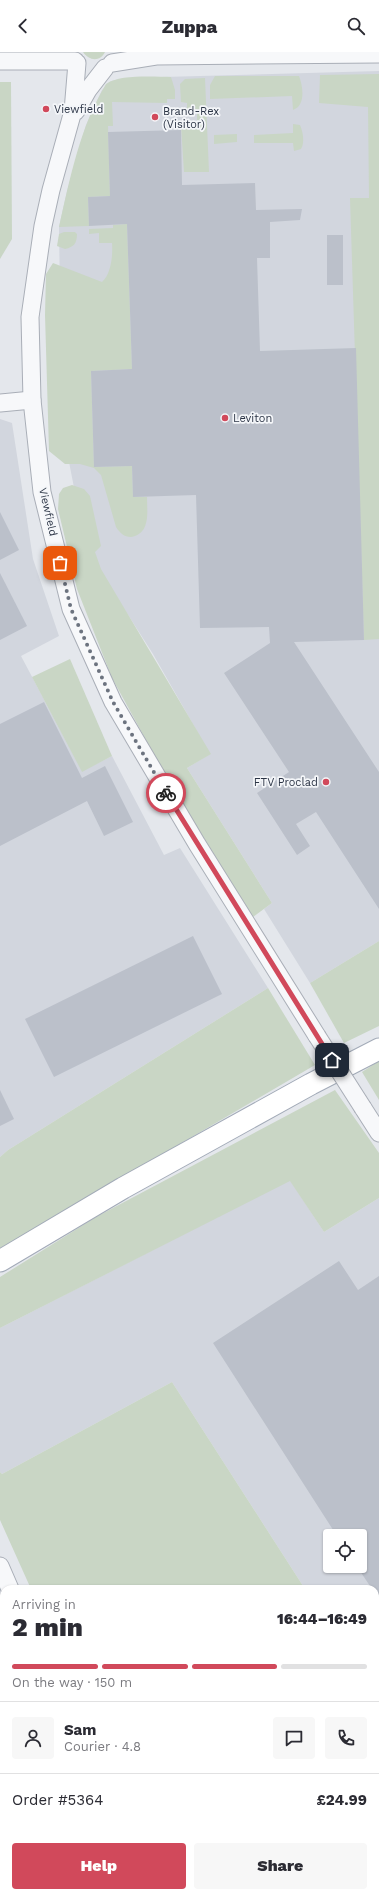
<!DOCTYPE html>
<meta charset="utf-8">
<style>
:root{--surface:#fff;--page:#f7f7f7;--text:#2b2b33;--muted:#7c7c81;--line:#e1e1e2;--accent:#d1495b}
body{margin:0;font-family:"Work Sans",sans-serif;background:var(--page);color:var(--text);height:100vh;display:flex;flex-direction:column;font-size:15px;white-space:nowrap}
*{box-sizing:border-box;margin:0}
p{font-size:13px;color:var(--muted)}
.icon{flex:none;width:22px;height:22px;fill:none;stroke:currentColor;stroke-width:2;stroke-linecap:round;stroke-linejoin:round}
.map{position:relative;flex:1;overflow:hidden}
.drawer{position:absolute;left:0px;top:1533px;width:379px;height:312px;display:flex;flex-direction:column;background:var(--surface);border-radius:12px 12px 0 0;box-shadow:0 1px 3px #0004}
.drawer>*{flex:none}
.fabs{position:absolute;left:323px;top:1477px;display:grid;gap:8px}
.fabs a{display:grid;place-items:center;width:44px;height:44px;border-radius:4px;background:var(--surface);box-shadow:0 1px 3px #0004;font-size:20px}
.pin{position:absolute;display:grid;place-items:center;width:34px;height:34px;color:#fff;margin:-17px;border-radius:8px;box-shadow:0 2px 6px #0006}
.courier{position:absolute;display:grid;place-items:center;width:40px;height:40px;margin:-20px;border:3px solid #d1495b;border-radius:50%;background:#fff;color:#222;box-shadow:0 1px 5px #0007}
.headline em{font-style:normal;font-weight:800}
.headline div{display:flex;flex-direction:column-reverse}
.headline{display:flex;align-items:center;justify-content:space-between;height:68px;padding:0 12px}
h1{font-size:26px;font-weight:800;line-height:30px}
.bar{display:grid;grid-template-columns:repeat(4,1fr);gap:6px 4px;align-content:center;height:48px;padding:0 12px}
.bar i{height:5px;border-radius:3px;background:var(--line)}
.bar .active{background:var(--accent)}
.bar p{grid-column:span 4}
.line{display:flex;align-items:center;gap:10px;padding:0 12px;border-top:1px solid var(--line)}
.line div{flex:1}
.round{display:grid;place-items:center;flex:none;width:42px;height:42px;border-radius:4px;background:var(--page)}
.action{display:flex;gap:8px;margin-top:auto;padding:8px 12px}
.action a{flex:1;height:46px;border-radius:4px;background:var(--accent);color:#fff;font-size:16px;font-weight:800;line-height:46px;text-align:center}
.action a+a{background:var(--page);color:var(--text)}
header{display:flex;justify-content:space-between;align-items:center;height:52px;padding:0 12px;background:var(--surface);font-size:18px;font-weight:800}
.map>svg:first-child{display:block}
.built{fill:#d2d6de;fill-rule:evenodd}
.green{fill:#c9d6c5}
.building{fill:#bbc0ca}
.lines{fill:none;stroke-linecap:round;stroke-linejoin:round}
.minor-casing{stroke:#a9aeb7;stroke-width:19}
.major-casing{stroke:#a3abb8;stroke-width:23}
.minor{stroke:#f7f8fa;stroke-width:17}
.major{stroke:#fff;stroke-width:21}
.minor-bridge-casing{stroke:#a9aeb7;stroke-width:19;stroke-linecap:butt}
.minor-bridge{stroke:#f7f8fa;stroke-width:17}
.done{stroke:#6c737f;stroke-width:4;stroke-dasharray:0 7.2}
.route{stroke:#d1495b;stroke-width:5}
.poi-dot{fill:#d1495b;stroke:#f4f6f9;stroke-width:1.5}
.labels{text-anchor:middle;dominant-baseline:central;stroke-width:3.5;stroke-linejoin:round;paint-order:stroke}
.poi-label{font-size:11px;fill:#2b3445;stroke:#f4f6f9;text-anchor:start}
.street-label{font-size:11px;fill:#2b3445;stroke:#f4f6f9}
</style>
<header><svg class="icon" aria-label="back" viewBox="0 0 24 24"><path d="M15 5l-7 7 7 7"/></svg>Zuppa<svg class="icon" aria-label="search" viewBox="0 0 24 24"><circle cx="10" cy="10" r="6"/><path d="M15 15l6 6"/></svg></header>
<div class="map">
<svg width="379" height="1845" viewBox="0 0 379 1845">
<rect width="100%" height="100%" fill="#e4e7ec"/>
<g class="built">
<path d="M379,19V889L310,931L264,857L272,851L187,716L210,702L153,602L86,497L62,374L59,175L67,139L86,73L102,38L111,29L125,26Z"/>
<path d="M0,367L12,371L33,507L59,584L21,604L82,719L112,704L164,803L180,796L268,936L8,1098L0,1105Z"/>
<path d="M290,1128L324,1180L379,1146V1652L375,1646V1537H305L172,1330L2,1422L0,1420V1276ZM330,1484H360V1514H330Z"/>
</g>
<g class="green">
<path d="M83,0H105C100,10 89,9 83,0Z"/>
<path d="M379,22V587L364,588L350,146H369L368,55L319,51L320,23Z"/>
<path d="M215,24H299C303,34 306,54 293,58L292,44L210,47V33Z"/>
<path d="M171,25L175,38V47H167V51L112,50L113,74H108L110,144L88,145L89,174L59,175C70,126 80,75 106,32C120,22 155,25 171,25Z"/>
<path d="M205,26L209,120H184L181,74L197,73V57H187V51L181,50L180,32L185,27Z"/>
<path d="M0,30H11L12,187L0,207Z"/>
<path d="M293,72L300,73C303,80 305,91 301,97L294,99L293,91H254V83L293,81Z"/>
<path d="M237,82V90L214,92V83Z"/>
<path d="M127,172L132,317L91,319L94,415L132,414L133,445H147C147,459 151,482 131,485C124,485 120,481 116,475L101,423L94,416L80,412H65L49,399L45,263L46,222L53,211L102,230C111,222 113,204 112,191H99V181L89,182V177L113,176V173Z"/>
<path d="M64,180H75L77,182C77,191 74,195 65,197L57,194L59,182Z"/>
<path d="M72,433L84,437L90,444L101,494L95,500L101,517L211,702L187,716L272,851L253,865L169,730L112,626L77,537L58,457L59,442L63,436Z"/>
<path d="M70,607L112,704L82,720L32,625Z"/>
<path d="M379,889V974L344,991L310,931Z"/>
<path d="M268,936L315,1013L0,1197V1105L8,1098Z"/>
<path d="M379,1009V1048L362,1020Z"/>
<path d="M335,1038L379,1101V1146L324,1180L290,1129L0,1276V1225L96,1165Z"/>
<path d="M172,1330L305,1537H31L0,1468V1420L2,1422Z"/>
<path d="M375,1646L379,1652V1684L375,1686Z"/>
<path d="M4,1772V1817L0,1819V1774Z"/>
<path d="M25,1841H284L286,1845H15Z"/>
</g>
<g class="building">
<path d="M181,78L182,133L255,131L256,158L302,157L300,168L270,170V206H257L260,299L356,296L364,588L294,590L379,720V857L316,760L296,772L310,794L297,803L257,741L289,720L224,621L270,591L269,575L200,576L196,443L133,445L132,414L94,415L91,319L132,317L127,172L89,174L88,145L110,144L108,80Z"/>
<rect x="327" y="183" width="16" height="50"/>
<path d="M0,460L19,498L0,508Z"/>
<path d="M0,521L27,574L0,588Z"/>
<path d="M44,650L82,726L105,714L133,770L104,784L87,749L0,794V672Z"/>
<path d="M193,884L222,942L54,1025L25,967Z"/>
<path d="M0,1038L14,1067L0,1074Z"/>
<path d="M339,1209L358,1238L379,1224V1549L375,1542V1537H372L360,1519V1484H337L213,1291Z"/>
</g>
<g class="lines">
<defs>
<g id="minor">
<path d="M0,9H75"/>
<path d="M77,11L73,59L51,138L43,174L30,265L32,348L42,440L71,557L113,650L197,792L317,984"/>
<path d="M112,11L156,4L379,2"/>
<path d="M76,59L88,38L105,16"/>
<path d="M0,351L32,348"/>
<path d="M363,1056L379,1081"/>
<path d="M0,1514L10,1537"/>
<path d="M375,1709L379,1708"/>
<path d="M0,1835L4,1833"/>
</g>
<path id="major" d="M0,1209L123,1136L311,1032L379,997"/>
</defs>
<use href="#minor" class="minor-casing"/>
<use href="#major" class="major-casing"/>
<use href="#minor" class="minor"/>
<use href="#major" class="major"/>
<defs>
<path id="minor-bridge" d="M317,984L363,1056"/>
</defs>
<use href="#minor-bridge" class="minor-bridge-casing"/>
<use href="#minor-bridge" class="minor-bridge"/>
</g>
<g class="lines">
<path class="done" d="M60,511L71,557L113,650L166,741"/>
<path class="route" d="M166,741L332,1008"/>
</g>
<g class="poi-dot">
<circle cx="46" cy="57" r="4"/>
<circle cx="155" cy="65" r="4"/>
<circle cx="225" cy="366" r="4"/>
<circle cx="326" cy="730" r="4"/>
</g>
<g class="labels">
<g class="poi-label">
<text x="54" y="57">Viewfield</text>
<text x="163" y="59">Brand-Rex<tspan x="163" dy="13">(Visitor)</tspan></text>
<text x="233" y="366">Leviton</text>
<text x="318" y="730" text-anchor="end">FTV Proclad</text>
</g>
<g class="street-label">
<text transform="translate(48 460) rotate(77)">Viewfield</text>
</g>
</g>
</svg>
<div class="fabs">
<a><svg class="icon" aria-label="locate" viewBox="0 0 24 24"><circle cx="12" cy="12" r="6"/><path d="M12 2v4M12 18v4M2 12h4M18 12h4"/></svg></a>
</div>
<div class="pin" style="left:60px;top:511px;background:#ea580c"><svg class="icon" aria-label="bag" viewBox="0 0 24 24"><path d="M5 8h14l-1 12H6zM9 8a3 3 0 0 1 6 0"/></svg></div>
<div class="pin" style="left:332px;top:1008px;background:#1f2937"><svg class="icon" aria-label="home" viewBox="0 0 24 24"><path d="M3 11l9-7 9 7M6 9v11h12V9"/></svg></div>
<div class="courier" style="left:166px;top:741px"><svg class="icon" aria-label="bike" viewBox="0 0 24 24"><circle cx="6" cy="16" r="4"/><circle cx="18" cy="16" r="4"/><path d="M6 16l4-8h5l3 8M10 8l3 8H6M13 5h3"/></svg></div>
<section class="drawer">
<div class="headline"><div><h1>2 min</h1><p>Arriving in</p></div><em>16:44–16:49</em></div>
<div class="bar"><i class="active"></i><i class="active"></i><i class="active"></i><i></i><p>On the way · 150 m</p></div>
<div class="line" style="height:72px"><a class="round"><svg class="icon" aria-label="person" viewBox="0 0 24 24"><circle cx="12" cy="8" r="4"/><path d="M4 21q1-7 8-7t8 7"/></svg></a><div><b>Sam</b><p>Courier · 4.8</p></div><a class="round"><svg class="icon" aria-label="chat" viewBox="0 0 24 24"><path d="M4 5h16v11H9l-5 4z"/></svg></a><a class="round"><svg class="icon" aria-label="phone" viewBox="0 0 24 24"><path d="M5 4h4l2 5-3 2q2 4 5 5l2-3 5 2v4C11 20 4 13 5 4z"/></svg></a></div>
<div class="line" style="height:52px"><div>Order #5364</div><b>£24.99</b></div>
<div class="action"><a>Help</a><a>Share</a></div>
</section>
</div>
